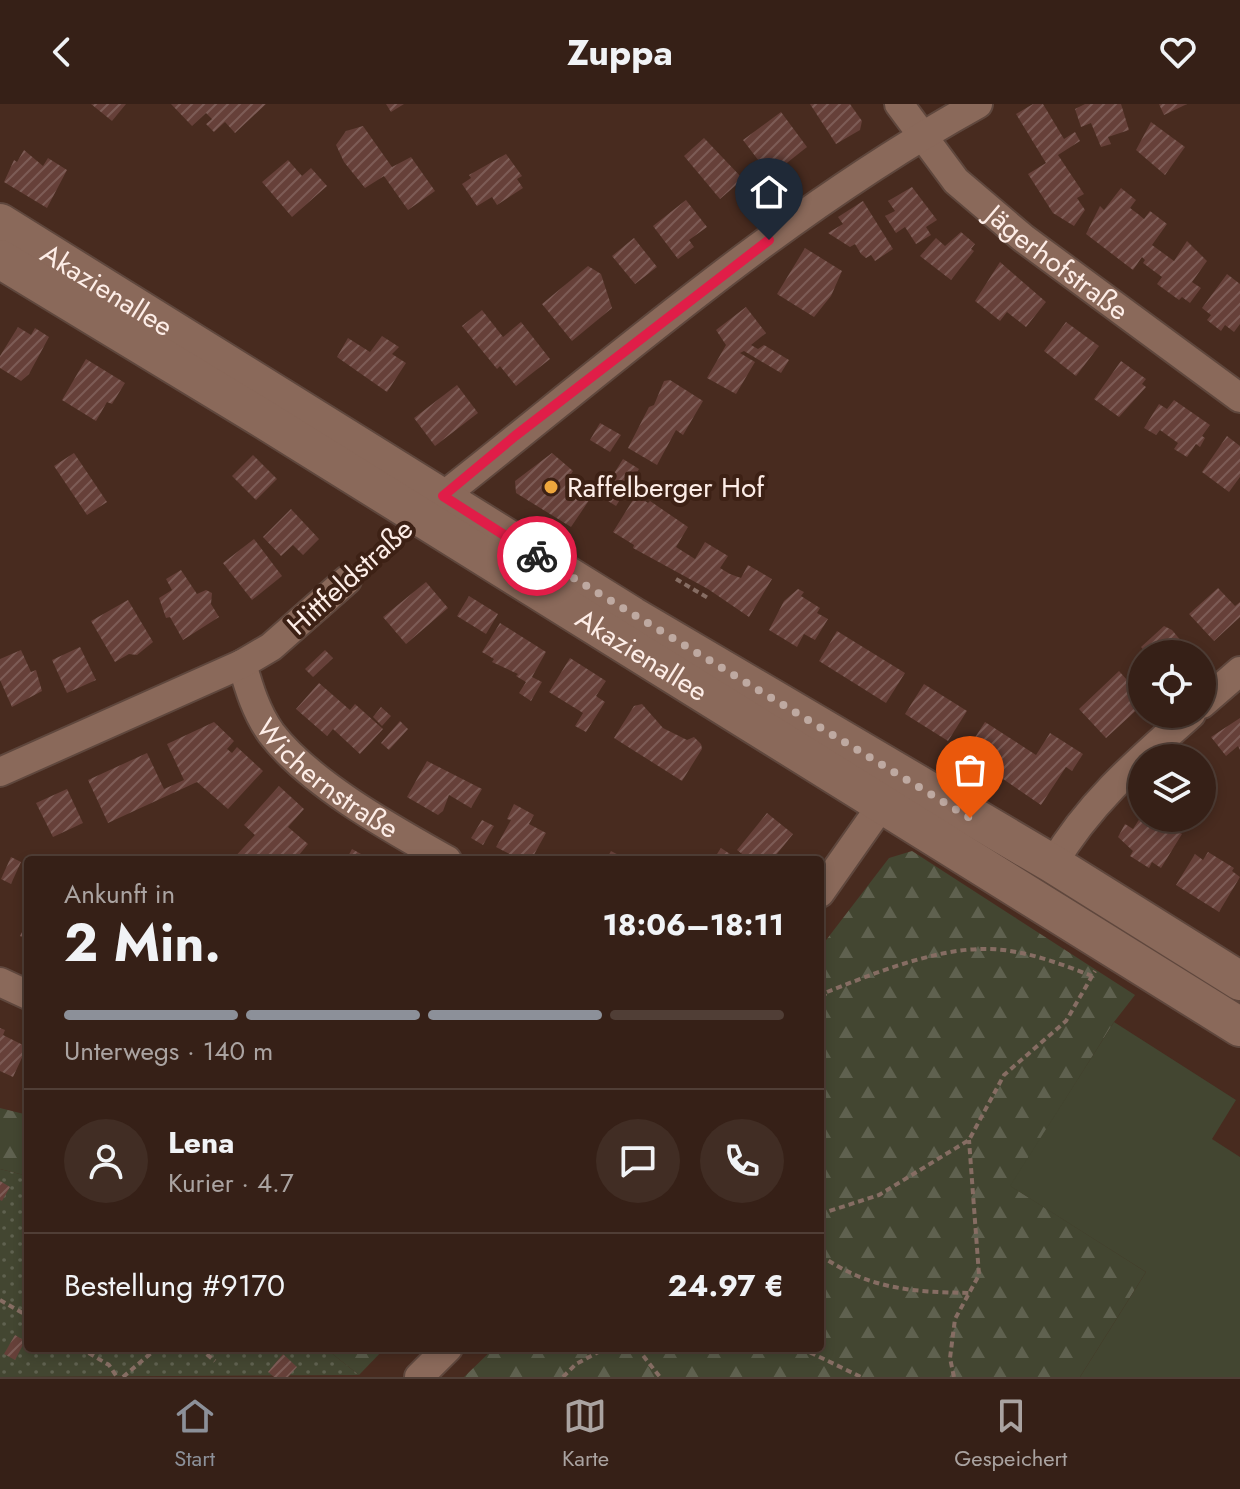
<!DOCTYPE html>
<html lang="de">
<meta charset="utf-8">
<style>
:root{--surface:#362017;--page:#412d24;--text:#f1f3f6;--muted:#aaa3a1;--line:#503e36;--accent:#8c9099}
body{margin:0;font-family:Jost,sans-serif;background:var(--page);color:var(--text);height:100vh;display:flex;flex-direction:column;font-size:30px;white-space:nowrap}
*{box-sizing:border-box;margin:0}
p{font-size:26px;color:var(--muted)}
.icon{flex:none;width:44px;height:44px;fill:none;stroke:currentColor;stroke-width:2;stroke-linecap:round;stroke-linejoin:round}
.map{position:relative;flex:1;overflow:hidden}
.drawer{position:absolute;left:24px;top:752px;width:800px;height:496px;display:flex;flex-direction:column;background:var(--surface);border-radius:8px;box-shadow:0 4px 12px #0003,0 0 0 2px var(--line)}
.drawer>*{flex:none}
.buttons{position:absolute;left:1128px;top:536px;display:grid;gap:16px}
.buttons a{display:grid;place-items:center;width:88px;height:88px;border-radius:50%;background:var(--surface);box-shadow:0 4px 12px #0003,0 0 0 2px var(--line);font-size:40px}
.pin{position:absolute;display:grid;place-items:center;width:68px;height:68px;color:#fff;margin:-82px -34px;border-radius:50% 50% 50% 0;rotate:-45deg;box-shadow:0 0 8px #0007}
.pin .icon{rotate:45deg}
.courier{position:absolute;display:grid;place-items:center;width:80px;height:80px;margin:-40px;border:6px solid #e11d48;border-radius:50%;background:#fff;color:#222;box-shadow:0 2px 10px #0007}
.overview em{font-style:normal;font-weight:700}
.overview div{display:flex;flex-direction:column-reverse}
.overview{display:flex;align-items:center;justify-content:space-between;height:136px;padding:0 40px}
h1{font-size:52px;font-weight:700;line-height:60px}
.bar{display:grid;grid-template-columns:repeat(4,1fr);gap:12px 8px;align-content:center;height:96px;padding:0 40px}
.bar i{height:10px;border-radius:6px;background:var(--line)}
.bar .selected{background:var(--accent)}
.bar p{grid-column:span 4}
.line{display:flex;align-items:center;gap:20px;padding:0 40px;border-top:2px solid var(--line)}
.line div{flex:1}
.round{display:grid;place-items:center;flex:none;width:84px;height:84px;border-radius:42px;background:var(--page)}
header{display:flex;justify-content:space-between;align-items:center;height:104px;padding:0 40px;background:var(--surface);font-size:36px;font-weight:700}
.tab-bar{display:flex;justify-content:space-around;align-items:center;height:112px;border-top:2px solid var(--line);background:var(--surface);font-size:22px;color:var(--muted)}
.tab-bar a{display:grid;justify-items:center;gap:4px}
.tab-bar .selected{color:var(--accent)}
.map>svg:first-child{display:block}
.forest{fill:url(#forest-firs)}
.garden{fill:url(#garden-dots)}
.pitch{fill:#434631}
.building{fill:url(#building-hatch)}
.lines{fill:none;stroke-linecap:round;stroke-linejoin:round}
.street-casing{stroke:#5f473d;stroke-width:32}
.secondary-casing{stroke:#5f473d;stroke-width:42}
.path{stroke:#866d63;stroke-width:4;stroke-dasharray:6 4;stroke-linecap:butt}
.street{stroke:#8a695a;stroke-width:28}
.secondary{stroke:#8a695a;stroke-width:38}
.done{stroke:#bea9a1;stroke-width:8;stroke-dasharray:0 14.4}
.route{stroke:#e11d48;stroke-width:10}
.poi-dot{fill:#efa73d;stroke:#3d2115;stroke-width:3}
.labels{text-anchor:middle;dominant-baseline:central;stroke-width:8;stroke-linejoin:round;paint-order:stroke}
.street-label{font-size:28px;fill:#fdede7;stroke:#3d2115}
.poi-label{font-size:28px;fill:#fdede7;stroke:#3d2115;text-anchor:start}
</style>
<header><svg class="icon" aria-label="back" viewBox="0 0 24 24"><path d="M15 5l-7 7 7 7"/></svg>Zuppa<svg class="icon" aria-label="heart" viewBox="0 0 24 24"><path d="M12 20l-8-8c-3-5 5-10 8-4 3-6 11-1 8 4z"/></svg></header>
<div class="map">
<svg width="1240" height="1273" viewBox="0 0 1240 1273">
<defs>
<pattern id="forest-firs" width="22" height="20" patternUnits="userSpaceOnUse" patternTransform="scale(2)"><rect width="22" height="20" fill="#434631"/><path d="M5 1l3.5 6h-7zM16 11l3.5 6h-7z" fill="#5f614f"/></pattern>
<pattern id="garden-dots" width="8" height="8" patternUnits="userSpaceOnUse" patternTransform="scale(2)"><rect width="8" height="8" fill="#434631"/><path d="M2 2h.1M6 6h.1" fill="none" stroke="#5f614f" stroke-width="1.8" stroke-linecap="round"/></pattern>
<pattern id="building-hatch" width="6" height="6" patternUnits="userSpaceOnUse" patternTransform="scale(2)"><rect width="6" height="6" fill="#664039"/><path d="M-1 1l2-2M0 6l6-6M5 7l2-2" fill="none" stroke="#7d5c56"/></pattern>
</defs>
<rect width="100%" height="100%" fill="#482b1f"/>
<g class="forest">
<path d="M912,747L1135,891L1114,918L1011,1082L1146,1168L1080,1273H464L494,1244H820V844L889,754Z"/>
<path d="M0,1004L28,1011V1072L0,1065Z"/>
<path d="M325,1244H385L359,1271Z"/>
</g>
<path class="garden" d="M0,1065L28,1072V1244H325L359,1271L0,1273Z"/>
<path class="pitch" d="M1114,918L1236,996L1212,1035L1240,1053V1273H1080L1146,1168L1010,1082Z"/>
<g class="building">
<path d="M91,0H126L112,17Z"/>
<path d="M171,0H266L235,29L225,18L214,28L206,20L212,15L206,9L192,22Z"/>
<path d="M386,0H404L391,8Z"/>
<path d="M810,0H850L862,17L860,26L836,40Z"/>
<path d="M1033,0H1043L1064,35L1075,28L1080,37L1058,51L1084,90L1077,94L1085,106L1074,122L1053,109L1028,70L1046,59L1016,10Z"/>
<path d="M1085,0H1121L1129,26L1108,33L1111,40L1101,43L1091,19L1081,23L1075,5Z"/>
<path d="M1159,0H1187L1164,11Z"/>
<path d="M781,8L807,43L783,62L787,67L774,77L743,36Z"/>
<path d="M1151,18L1185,43L1165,71L1136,46Z"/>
<path d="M363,22L392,63L411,53L435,87L408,106L384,72L365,84L344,58L336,41L346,27Z"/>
<path d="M704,34L743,75L720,95L684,52Z"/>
<path d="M24,46L43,62L48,54L67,66L47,104L4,78L14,56L17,58Z"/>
<path d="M506,50L522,72L517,75L523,84L497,101L492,93L477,102L462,80L471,74L469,71Z"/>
<path d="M288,56L302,72L311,64L327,82L292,113L262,78Z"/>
<path d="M912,83L937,116L926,123L931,131L916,140L905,123L896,129L885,112L895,107L888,97Z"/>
<path d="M1121,84L1136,96L1130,104L1138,110L1144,115L1150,107L1167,120L1152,141L1174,157L1187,137L1207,157L1192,178L1201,184L1190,199L1182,193L1179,196L1157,180L1162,173L1143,159L1145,156L1142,153L1133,166L1086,130L1100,102L1104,106Z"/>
<path d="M686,96L707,123L689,136L694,143L678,155L653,122Z"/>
<path d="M863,97L893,145L875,157L871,151L866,154L861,150L855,140L850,143L828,129L843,120L838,113Z"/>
<path d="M961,128L975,140L971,145L974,147L951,176L920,152L936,134L945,142Z"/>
<path d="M634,134L657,163L635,180L612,152Z"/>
<path d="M805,144L842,167L831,192L814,213L777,190Z"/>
<path d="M1000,158L1046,198L1026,223L1007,208L1000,217L975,197Z"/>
<path d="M588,162L601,170L612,204L572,237L542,200Z"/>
<path d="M1227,170L1240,180V220L1234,228L1225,221L1221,227L1207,216L1211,211L1202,204Z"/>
<path d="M746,203L766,229L751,241L758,245L764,241L789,256L781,269L744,247L740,249L755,258L736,290L707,274L726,241L716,226Z"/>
<path d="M482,206L503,233L521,218L550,255L516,282L500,262L497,265L462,222Z"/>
<path d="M1066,218L1099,242L1076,272L1044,247Z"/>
<path d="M18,223L31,231L35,224L49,233L29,270L21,277L0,264V252Z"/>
<path d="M382,232L399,243L392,250L406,259L387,288L337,253L348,234L370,248Z"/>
<path d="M86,255L125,279L112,300L107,298L96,317L62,296Z"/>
<path d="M1121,257L1146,275L1142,280L1146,283L1119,313L1094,295Z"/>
<path d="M670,276L703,297L683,331L676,326L657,361L628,344L649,303L654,301L664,277Z"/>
<path d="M457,281L478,309L435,342L414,314Z"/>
<path d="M1174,296L1210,321L1202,332L1205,334L1200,343L1196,340L1187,353L1174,345L1178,339L1160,326L1156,331L1144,324L1159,300L1167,305Z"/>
<path d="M600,319L621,331L610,348L590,336Z"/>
<path d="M1227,332L1240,342V373L1229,388L1202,368Z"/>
<path d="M74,349L107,398L87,411L54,362Z"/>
<path d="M552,349L573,367L569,373L594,389L571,423L516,389L515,377Z"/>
<path d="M253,351L277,375L256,396L232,372Z"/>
<path d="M623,355L639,365L616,402L600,392Z"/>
<path d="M636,391L648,399L650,397L688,423L676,443L695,455L705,438L728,452L720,464L730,470L741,474L748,461L772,475L749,513L708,485L633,444L634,441L613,428Z"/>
<path d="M291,405L319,435L303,451L293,441L281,452L263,433Z"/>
<path d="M254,435L282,472L252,496L223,459Z"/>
<path d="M181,466L197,490L206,486L212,489L211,500L219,513L183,536L170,513L166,514L159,494L172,486L166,475Z"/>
<path d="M426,478L448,504L406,540L383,513Z"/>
<path d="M1218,484L1235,502L1240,498V513L1214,537L1189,510Z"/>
<path d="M798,485L804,488L801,492L820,504L817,509L828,515L815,536L804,530L797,543L769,526L784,497Z"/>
<path d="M469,492L498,510L486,530L457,512Z"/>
<path d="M128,496L153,538L137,551L129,550L115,558L91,517Z"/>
<path d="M500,519L546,548L532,573L542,578L531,597L519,589L526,578L516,572L518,570L492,558L494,555L482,548Z"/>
<path d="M1164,522L1172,526L1192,550H1147L1141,543Z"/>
<path d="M837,527L905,569L886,599L819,557Z"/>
<path d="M80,543L96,576L67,589L52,556Z"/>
<path d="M21,546L31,568L36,566L42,587L12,603L0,576V555Z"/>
<path d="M325,546L333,554L313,573L305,565Z"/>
<path d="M570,554L606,577L596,592L605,598L586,628L575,622L583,609L549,588Z"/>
<path d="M1119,567L1136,586L1142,580V601L1106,634L1079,605Z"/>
<path d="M319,579L350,606L355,600L383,625L360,650L333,625L327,632L296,605Z"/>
<path d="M924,580L967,607L948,637L905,610Z"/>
<path d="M642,600L663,624L687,636L694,633L701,640L702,645L682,677L614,634L634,602Z"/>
<path d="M381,603L391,612L382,622L373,613Z"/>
<path d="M1240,614V646L1238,642L1226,652L1211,633Z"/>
<path d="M400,617L408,625L389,646L381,639Z"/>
<path d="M214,618L234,637L227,645L232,649L237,643L263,667L228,705L197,678L108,719L88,676L147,649L164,685L184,676L167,640Z"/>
<path d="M985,618L1036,651L1050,629L1083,650L1072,667L1066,663L1041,701L965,649Z"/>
<path d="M427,657L482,685L471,704L449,691L443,707L438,711L407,693Z"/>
<path d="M279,682L304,705L288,723L308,740L295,756H232L255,731L244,721Z"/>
<path d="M67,685L83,719L53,733L36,699Z"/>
<path d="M514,700L534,711L529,720L546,729L531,756H521L496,743L511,716L507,715Z"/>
<path d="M767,709L793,730L772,756H750L737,746Z"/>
<path d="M1140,714H1156L1182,730L1161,764L1152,758L1149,764L1130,752L1133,747L1118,733L1125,720L1133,725Z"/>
<path d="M482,716L494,722L483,741L471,734Z"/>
<path d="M721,744L739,756H713Z"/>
<path d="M352,745L372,756H346Z"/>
<path d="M611,747L628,756H606Z"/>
<path d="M1208,748L1234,764L1232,767L1240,773L1219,808L1176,781L1195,750L1203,756Z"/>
<path d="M11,753L21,758L11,780L1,775Z"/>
<path d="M28,815V836L20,832Z"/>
<path d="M0,924L5,926L3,931L27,943L13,973L0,967Z"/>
<path d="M0,1077L10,1083L2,1097L0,1096Z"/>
<path d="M15,1231L25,1237L15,1256L4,1250Z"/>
<path d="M283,1250L297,1263L288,1273H274L268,1268Z"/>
</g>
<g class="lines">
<defs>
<g id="street">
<path id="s1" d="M899,0L956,77L1023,134L1240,294"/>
<path d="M428,404C607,264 779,110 978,0"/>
<path id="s2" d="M242,560C249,584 256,608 271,629C310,680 392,725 447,756"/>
<path d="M1202,600L1240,567"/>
<path d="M0,668L242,560L271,543L347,476"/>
<path d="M1053,760C1089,699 1138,657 1191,610"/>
<path d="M820,789L893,685"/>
<path d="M0,878L28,891"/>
<path d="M419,1273L448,1244"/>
</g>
<g id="secondary">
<path id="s3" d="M0,119L632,512L1053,760L1240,877"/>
<path id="s4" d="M0,155L257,311L1240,923"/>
</g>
</defs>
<use href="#street" class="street-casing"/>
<use href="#secondary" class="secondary-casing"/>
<g class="path">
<path d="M366,458L395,432"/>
<path d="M676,475L708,494"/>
<path d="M820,884L827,888L820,896"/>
<path d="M827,888C872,870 934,845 983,845C1019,844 1059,859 1092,872"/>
<path d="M820,1110L879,1091L969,1036L1004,971L1066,917L1095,867"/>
<path d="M820,1151C870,1186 913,1188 972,1189"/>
<path d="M0,1196L28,1212"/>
<path d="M80,1244L109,1261L117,1273"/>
<path d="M199,1244L215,1257"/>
<path d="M637,1244L660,1273"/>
<path d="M801,1244L861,1273"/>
<path d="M123,1273L157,1244"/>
<path d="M563,1273L576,1260L606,1244"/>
<path d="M954,1273L950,1254L955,1215L979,1171L969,1036"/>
</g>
<use href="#street" class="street"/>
<use href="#secondary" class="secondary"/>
</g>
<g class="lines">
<path class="done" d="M537,452L970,714"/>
<path class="route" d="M537,452L443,392L515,332L769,136"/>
</g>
<circle class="poi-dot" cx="551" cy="383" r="8"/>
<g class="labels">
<g class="street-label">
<text stroke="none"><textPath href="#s1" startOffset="226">Jägerhofstraße</textPath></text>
<text stroke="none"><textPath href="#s3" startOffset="126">Akazienallee</textPath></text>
<text transform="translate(350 473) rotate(-42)">Hittfeldstraße</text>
<text stroke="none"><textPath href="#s4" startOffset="754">Akazienallee</textPath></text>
<text stroke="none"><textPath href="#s2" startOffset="148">Wichernstraße</textPath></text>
</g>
<g class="poi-label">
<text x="567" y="383">Raffelberger Hof</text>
</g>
</g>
</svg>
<div class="buttons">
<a><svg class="icon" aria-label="locate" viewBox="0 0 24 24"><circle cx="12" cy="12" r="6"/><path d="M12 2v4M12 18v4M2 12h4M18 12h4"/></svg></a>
<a><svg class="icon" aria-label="layers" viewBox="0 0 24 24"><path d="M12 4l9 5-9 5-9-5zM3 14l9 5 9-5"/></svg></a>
</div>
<div class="pin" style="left:970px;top:714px;background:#ea580c"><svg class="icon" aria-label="bag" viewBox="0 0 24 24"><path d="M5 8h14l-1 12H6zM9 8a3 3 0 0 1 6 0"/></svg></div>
<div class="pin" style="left:769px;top:136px;background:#1f2937"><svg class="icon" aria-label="home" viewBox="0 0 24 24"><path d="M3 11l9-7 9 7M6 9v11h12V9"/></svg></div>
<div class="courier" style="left:537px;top:452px"><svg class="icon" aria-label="bike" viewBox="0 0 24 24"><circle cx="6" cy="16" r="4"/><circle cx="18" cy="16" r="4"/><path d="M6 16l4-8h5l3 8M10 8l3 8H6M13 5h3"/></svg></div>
<section class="drawer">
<div class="overview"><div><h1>2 Min.</h1><p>Ankunft in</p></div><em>18:06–18:11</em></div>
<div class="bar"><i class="selected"></i><i class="selected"></i><i class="selected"></i><i></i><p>Unterwegs · 140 m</p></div>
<div class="line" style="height:144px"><a class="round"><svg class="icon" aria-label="person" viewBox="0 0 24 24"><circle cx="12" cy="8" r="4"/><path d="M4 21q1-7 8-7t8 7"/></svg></a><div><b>Lena</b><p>Kurier · 4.7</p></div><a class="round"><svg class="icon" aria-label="chat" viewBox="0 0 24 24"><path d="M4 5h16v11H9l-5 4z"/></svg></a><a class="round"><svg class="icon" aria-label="phone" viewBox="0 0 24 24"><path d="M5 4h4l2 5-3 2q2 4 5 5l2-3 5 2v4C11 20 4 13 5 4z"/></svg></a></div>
<div class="line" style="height:104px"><div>Bestellung #9170</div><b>24.97 €</b></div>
</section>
</div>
<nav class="tab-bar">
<a class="selected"><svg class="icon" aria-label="home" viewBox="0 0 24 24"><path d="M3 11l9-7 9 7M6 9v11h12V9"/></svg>Start</a>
<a><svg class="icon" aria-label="map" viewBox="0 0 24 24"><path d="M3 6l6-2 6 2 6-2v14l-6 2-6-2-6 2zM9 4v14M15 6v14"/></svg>Karte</a>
<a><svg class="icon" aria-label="saved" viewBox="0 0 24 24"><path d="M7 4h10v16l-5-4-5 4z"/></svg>Gespeichert</a>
</nav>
